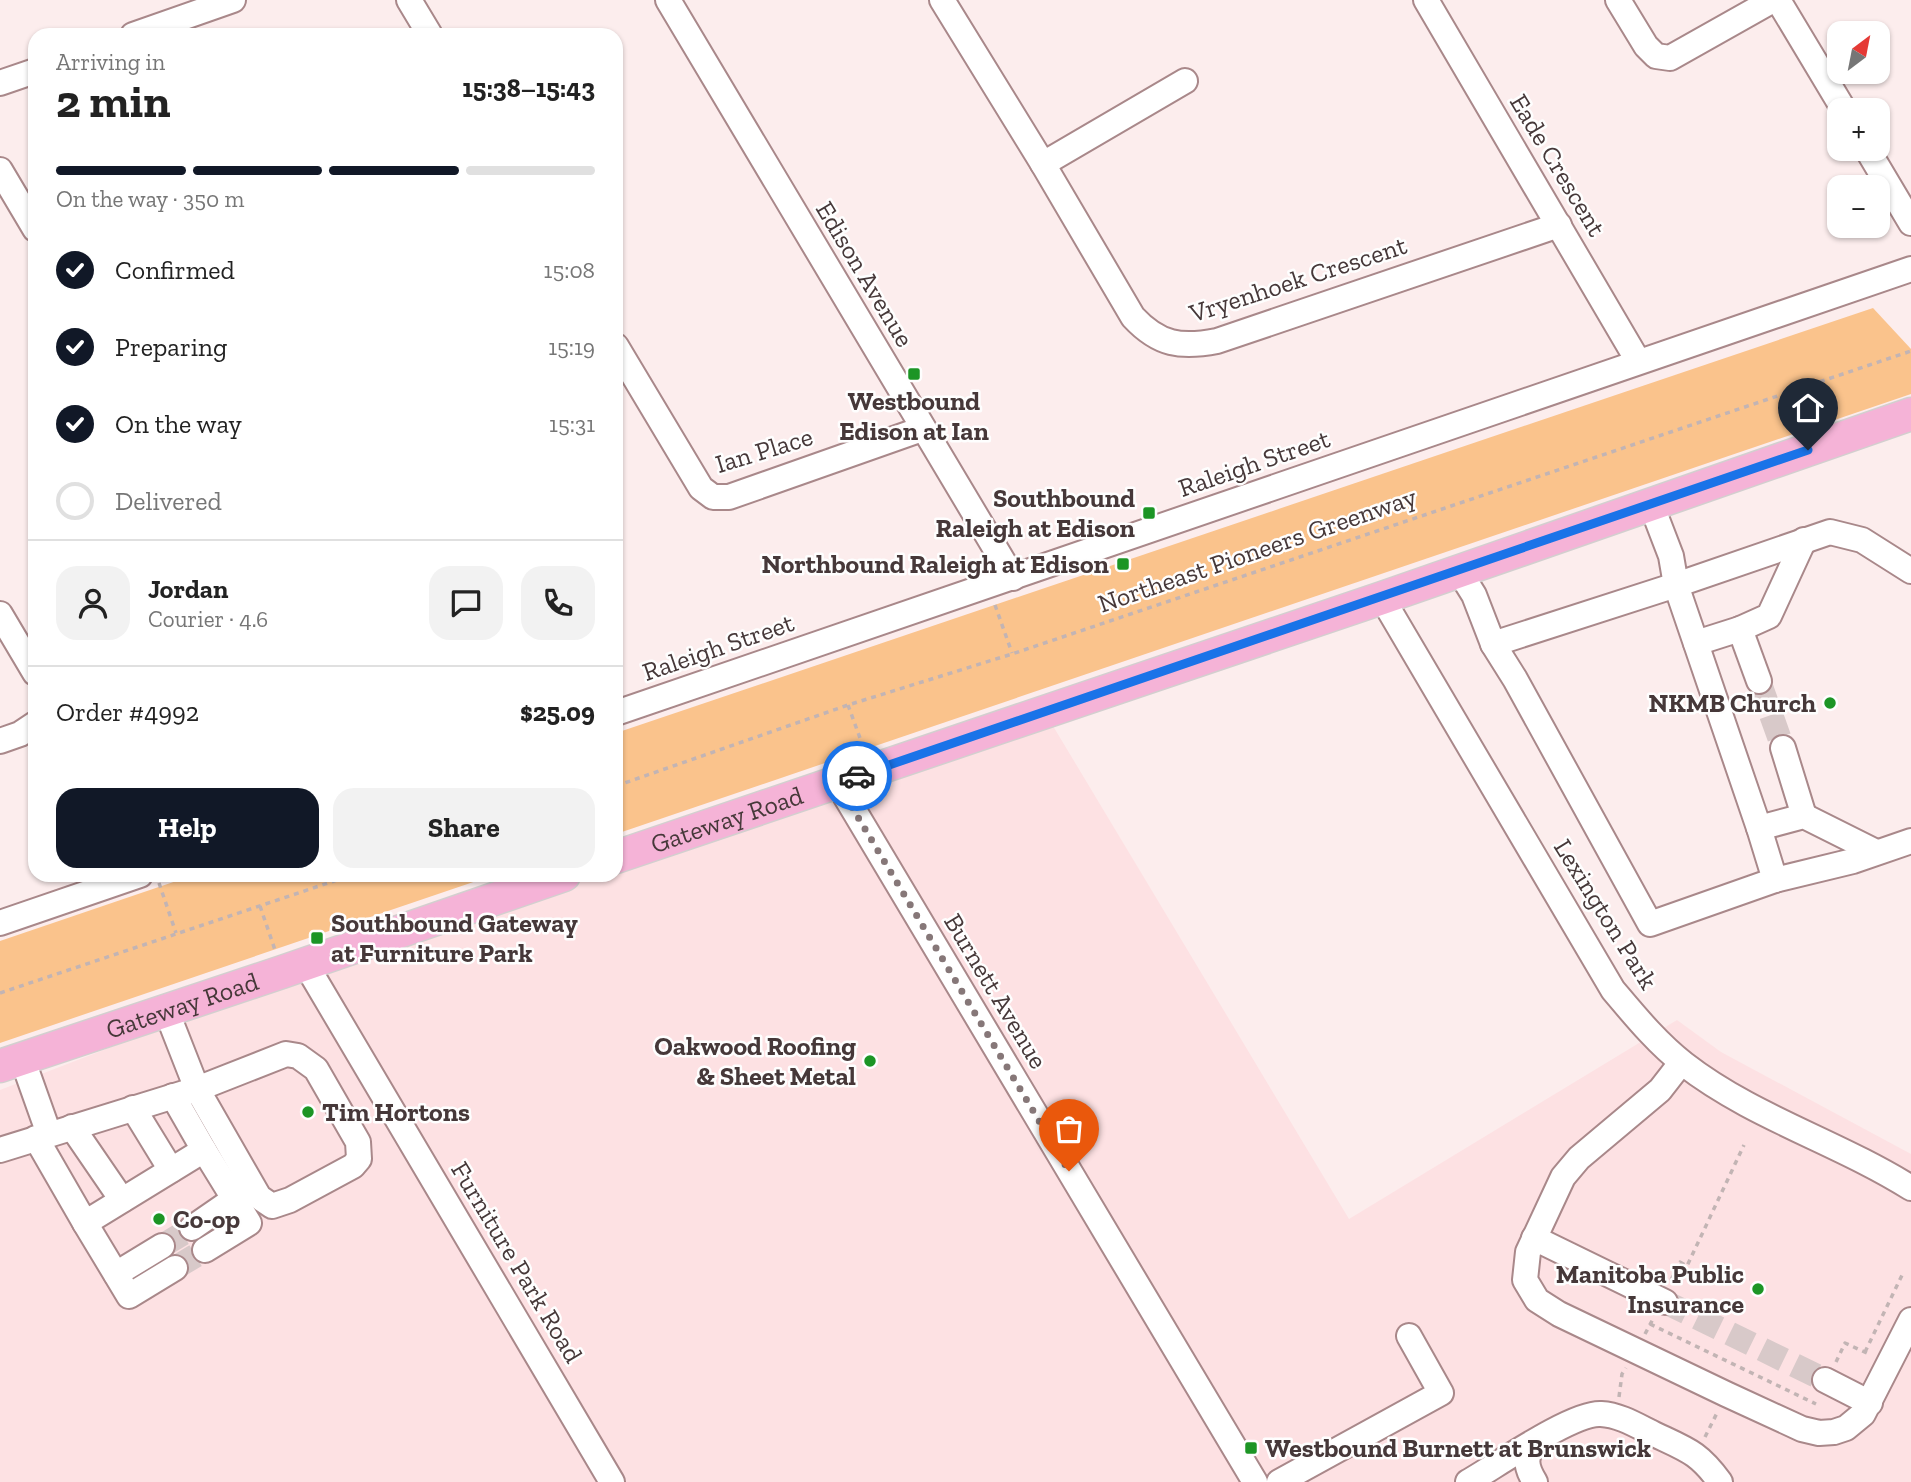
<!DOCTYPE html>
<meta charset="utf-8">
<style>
:root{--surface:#fff;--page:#f2f2f2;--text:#222;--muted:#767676;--line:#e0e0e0;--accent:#111827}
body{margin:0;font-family:"Zilla Slab",serif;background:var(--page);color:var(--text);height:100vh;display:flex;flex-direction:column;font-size:26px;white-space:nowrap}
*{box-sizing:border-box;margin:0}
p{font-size:23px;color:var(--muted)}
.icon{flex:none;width:38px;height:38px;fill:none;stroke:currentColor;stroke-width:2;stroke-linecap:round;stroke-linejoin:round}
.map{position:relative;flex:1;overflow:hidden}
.drawer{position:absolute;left:28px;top:28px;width:595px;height:854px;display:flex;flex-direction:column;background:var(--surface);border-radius:21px;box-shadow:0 2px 5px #0004}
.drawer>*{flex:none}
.needle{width:46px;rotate:32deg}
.fabs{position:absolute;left:1827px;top:21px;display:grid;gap:14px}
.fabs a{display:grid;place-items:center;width:63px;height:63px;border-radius:14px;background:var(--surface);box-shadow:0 2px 5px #0004;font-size:35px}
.pin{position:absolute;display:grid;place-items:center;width:60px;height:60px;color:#fff;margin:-72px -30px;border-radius:50% 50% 50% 0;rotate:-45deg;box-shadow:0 0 7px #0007}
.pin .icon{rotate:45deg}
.courier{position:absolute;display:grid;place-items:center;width:70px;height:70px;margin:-35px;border:5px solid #1a73e8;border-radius:50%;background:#fff;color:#222;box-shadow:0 2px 9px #0007}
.headline em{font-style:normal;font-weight:700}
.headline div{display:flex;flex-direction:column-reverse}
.headline{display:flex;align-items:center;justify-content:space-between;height:119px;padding:0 28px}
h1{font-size:46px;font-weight:700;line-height:52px}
.bar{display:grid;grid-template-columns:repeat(4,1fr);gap:10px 7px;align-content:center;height:84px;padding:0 28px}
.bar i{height:9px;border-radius:5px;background:var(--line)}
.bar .active{background:var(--accent)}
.bar p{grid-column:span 4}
.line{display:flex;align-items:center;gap:18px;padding:0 28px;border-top:2px solid var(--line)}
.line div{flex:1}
.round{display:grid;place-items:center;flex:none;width:74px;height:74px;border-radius:21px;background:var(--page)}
ol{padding:0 28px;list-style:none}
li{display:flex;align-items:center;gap:21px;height:77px}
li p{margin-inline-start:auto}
li .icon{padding:7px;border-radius:50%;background:var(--accent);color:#fff;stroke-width:4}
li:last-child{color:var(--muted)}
li i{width:38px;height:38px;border:4px solid var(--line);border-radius:50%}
.action{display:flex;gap:14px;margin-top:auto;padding:14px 28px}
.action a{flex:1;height:80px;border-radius:21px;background:var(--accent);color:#fff;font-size:28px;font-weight:700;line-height:80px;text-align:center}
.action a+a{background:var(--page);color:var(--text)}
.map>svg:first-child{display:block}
.built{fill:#fde1e3}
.green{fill:#fac38c}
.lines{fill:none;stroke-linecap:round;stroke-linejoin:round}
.minor-tunnel{stroke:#d8c9c9;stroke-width:24;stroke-dasharray:24 12;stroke-linecap:butt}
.minor-casing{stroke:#a9888a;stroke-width:28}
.major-casing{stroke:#d3cfcf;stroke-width:35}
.path{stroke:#c2b4b4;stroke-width:3.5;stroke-dasharray:5 5;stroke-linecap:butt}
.minor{stroke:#fff;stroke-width:24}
.major{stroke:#f5b3d7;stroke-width:32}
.done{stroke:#867778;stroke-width:7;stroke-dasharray:0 12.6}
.route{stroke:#1a73e8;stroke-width:9}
.poi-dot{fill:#1c9525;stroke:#fefefe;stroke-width:2.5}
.labels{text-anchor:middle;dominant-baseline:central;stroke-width:5;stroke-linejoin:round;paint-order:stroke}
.street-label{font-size:26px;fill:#463839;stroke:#fefefe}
.poi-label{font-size:26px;font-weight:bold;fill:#463839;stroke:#fefefe;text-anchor:end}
</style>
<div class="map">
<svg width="1911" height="1482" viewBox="0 0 1911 1482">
<rect width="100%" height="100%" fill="#fceded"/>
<path class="built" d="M1050,721L1349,1219L1677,1020L1721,1052L1911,1154V1482H0V1090L298,975L399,1150L419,1138L319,970L599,875H616V869Z"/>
<g class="green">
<path d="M1873,308L1911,349V394L616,834V733Z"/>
<path d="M194,875H494L0,1043V941Z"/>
</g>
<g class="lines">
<g class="minor-tunnel">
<path d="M1759,681L1783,748"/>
<path d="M162,1246L192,1228"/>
<path d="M175,1268L205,1250"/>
<path d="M1665,1302L1825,1380"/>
</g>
<defs>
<g id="minor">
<path d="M409,0L430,35"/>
<path d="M668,0L1013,578"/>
<path d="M942,0L1043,164L1133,317C1159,345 1181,348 1217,341L1559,225"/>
<path d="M1426,0L1638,361"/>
<path d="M1618,0L1646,46L1656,56L1670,58L1773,0"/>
<path d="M1778,0L1844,110"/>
<path d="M133,35L233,0"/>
<path d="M0,83L35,71"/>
<path d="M1867,149L1911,223"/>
<path d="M1043,164L1185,81"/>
<path d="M0,170L35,229"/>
<path d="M616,346L701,488L713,497H729L922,429"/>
<path d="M1459,571L1474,595L1493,644L1515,679L1650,924L1775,880L1759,828L1676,585L1830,532L1862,540L1911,571"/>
<path d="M1382,598L1613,990C1635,1016 1657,1043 1684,1064C1752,1117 1838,1142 1911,1188"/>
<path d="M0,614L35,673"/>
<path d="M1740,629L1759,681"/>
<path d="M1696,643L1740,629L1769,616L1804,540"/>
<path d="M1493,644L1676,585L1671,556L1651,504"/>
<path d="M616,713L1911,269"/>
<path d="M0,741L20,734L35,724"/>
<path d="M1783,748L1804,816"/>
<path d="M837,782L1255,1482"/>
<path d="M1759,828L1804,816L1876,852"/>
<path d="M1775,880L1853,861L1911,841"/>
<path d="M0,923L140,875"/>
<path d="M305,963L612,1482"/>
<path d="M22,1058L49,1134"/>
<path d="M1681,1063L1660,1090L1579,1158L1563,1177L1528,1252L1525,1280L1537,1300L1559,1314L1726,1394L1802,1429L1819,1433L1834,1432L1846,1428L1863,1414L1911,1320"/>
<path d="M133,1108L171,1170"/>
<path d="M72,1127L122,1200"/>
<path d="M36,1138L85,1223L204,1150L173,1096"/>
<path d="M0,1150L197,1089L286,1054L298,1056L316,1069L358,1142L359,1159L353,1166L290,1200L272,1206L259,1197L197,1089L166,1010"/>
<path d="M204,1150L249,1223L205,1250"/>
<path d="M85,1223L129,1296L175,1268"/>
<path d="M192,1228L234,1199"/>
<path d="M1534,1238L1665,1302"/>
<path d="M116,1274L162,1246"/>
<path d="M1825,1380L1870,1403"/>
<path d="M1279,1482L1441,1393L1409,1336"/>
<path d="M1468,1482C1496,1466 1573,1412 1601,1414C1621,1415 1639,1427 1656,1435C1688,1450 1699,1453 1720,1482"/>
<path d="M1535,1482C1525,1466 1524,1456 1537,1441"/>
</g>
<g id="major">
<path id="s1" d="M616,857L1382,598L1911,414"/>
<path id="s2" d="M0,1066L282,972L564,875"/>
</g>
</defs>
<use href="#minor" class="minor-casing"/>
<use href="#major" class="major-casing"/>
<g class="path">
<path d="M995,605L1012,653"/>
<path d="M848,705L864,749"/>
<path d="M616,786L848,705L1012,654L1911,351"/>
<path d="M159,883L176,933"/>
<path d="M260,906L275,950"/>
<path d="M0,993L352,875"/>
<path d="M1671,1280L1680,1262L1687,1266L1744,1145"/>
<path d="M1650,1324L1816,1404"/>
<path d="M1645,1334L1653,1319"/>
<path d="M1865,1352L1903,1273"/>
<path d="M1836,1362L1845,1343L1869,1354"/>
<path d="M1619,1397L1622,1374L1626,1368"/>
<path d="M1705,1437L1717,1413"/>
</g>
<use href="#minor" class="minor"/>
<use href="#major" class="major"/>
</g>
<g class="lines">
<path class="done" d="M857,776L837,782L1069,1171"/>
<path class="route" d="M857,776L1808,450"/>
</g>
<g class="poi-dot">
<rect x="907" y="367" width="14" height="14" rx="3.5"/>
<rect x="1142" y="506" width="14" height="14" rx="3.5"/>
<rect x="1116" y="557" width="14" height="14" rx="3.5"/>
<circle cx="1830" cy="703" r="7"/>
<rect x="310" y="931" width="14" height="14" rx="3.5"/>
<circle cx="870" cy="1061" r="7"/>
<circle cx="308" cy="1112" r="7"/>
<circle cx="159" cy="1219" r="7"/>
<circle cx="1758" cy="1289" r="7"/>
<rect x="1244" y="1441" width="14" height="14" rx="3.5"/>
</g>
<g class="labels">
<g class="street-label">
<text transform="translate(1558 165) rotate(59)">Eade Crescent</text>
<text transform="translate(865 274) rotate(59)">Edison Avenue</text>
<text transform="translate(1298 279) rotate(-18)">Vryenhoek Crescent</text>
<text transform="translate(764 450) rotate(-17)">Ian Place</text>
<text transform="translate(1254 463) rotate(-19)">Raleigh Street</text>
<text transform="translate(1257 550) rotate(-19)">Northeast Pioneers Greenway</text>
<text transform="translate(718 647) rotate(-19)">Raleigh Street</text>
<text stroke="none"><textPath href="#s1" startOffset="117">Gateway Road</textPath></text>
<text transform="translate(1606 914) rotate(58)">Lexington Park</text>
<text transform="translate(996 991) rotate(59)">Burnett Avenue</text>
<text stroke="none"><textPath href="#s2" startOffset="192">Gateway Road</textPath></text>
<text transform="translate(517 1262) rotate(59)">Furniture Park Road</text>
</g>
<g class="poi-label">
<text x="914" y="401" text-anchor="middle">Westbound<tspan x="914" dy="30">Edison at Ian</tspan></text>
<text x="1135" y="498">Southbound<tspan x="1135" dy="30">Raleigh at Edison</tspan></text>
<text x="1109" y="564">Northbound Raleigh at Edison</text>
<text x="1816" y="703">NKMB Church</text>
<text x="331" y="923" text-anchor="start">Southbound Gateway<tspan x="331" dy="30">at Furniture Park</tspan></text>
<text x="856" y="1046">Oakwood Roofing<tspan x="856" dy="30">&amp; Sheet Metal</tspan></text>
<text x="322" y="1112" text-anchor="start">Tim Hortons</text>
<text x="173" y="1219" text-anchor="start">Co-op</text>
<text x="1744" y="1274">Manitoba Public<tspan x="1744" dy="30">Insurance</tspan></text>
<text x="1265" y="1448" text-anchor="start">Westbound Burnett at Brunswick</text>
</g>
</g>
</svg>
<div class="fabs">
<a><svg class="needle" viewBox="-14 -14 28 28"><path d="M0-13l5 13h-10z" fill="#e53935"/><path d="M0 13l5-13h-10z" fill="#767676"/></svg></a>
<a>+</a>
<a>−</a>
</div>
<div class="pin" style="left:1069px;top:1171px;background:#ea580c"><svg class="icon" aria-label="bag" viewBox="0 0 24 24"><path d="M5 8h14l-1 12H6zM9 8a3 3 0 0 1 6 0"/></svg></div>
<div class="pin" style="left:1808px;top:450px;background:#1f2937"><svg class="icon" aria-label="home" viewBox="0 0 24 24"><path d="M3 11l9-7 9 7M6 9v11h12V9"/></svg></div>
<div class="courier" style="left:857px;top:776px"><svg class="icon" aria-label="car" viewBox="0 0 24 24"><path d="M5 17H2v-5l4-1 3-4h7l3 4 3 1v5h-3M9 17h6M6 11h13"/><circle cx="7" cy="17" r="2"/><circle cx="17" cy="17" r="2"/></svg></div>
<section class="drawer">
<div class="headline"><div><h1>2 min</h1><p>Arriving in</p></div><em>15:38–15:43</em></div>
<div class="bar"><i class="active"></i><i class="active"></i><i class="active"></i><i></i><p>On the way · 350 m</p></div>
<ol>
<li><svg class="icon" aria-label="check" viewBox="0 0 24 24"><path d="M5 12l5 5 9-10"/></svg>Confirmed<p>15:08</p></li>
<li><svg class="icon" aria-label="check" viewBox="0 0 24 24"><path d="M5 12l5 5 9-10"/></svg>Preparing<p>15:19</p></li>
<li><svg class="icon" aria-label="check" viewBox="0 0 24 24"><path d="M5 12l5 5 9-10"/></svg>On the way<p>15:31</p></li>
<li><i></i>Delivered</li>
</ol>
<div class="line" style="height:126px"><a class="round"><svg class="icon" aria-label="person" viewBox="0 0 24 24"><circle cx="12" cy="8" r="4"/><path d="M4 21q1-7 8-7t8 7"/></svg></a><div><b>Jordan</b><p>Courier · 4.6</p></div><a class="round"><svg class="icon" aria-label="chat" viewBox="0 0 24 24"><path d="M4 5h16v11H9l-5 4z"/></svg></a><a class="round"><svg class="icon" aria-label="phone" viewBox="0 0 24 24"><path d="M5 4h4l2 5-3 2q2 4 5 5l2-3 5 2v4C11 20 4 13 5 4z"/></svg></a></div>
<div class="line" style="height:91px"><div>Order #4992</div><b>$25.09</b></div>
<div class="action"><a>Help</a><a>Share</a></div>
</section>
</div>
